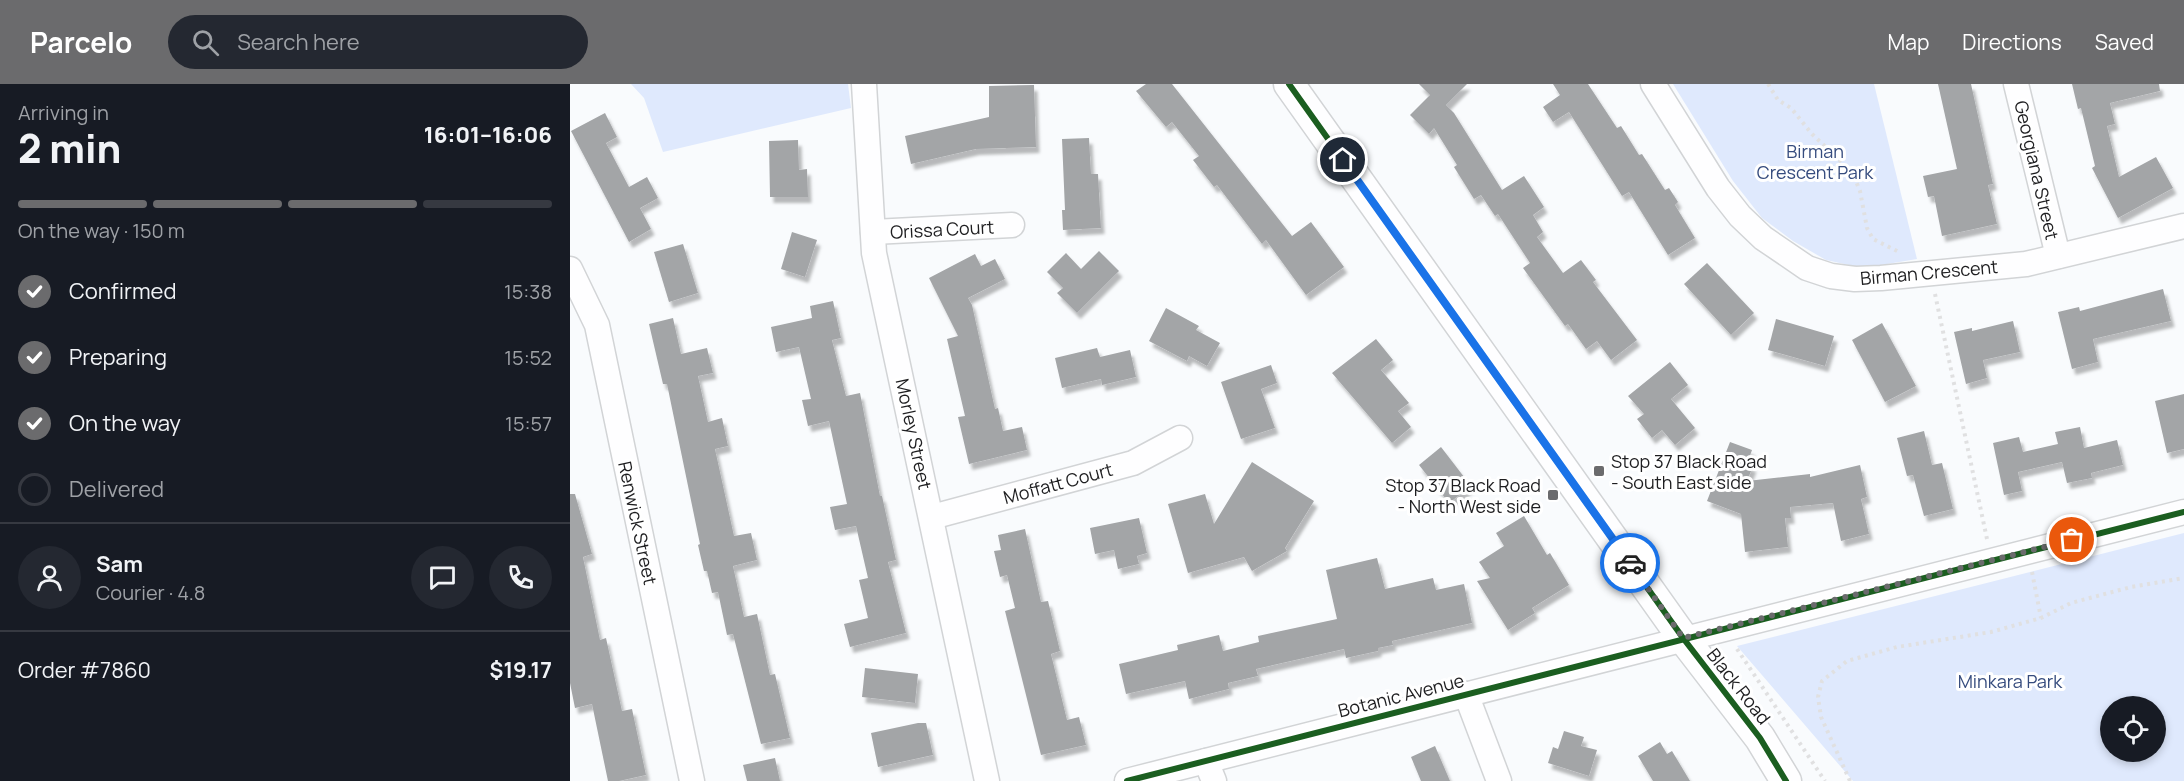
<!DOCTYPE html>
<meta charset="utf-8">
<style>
:root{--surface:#171b24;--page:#242831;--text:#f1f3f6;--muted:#9ea1a6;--line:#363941;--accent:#6b6b6d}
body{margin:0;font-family:Manrope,sans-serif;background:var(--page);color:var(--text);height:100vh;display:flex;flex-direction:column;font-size:22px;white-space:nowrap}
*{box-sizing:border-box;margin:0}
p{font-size:20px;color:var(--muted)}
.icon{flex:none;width:33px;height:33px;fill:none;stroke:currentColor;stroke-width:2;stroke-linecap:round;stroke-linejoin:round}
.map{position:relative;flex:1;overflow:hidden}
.side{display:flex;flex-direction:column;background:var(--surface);width:570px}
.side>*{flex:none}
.controls{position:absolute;left:1530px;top:612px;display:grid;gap:12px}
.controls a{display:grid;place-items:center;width:66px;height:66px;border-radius:50%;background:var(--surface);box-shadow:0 3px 9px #0003;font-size:30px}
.pin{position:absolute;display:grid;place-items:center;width:51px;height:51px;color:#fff;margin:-26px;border:3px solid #fff;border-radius:50%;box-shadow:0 2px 6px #0007}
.courier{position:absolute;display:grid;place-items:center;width:60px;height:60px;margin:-30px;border:4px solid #1a73e8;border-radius:50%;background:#fff;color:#222;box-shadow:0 2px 8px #0007}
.overview em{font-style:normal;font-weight:800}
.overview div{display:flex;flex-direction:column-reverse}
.overview{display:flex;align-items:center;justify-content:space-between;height:102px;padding:0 18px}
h1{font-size:39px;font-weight:800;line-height:45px}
.bar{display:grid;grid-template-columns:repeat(4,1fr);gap:9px 6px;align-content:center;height:72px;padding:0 18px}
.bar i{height:8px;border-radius:4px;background:var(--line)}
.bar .current{background:var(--accent)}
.bar p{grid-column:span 4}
.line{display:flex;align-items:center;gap:15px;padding:0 18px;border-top:2px solid var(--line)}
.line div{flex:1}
.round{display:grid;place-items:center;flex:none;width:63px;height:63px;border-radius:32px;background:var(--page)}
ol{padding:0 18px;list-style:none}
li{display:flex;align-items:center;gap:18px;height:66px}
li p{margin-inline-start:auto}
li .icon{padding:6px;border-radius:50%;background:var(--accent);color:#fff;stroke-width:4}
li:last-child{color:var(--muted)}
li i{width:33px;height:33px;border:3px solid var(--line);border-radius:50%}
header{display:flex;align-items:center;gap:36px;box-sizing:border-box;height:84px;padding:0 30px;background:var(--accent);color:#fff}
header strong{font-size:28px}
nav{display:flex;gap:33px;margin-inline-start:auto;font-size:21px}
.search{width:420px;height:54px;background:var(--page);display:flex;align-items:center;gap:15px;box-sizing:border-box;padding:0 21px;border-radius:33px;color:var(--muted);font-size:22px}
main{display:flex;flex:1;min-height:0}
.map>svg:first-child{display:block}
.green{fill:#dfe9fd;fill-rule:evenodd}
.building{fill:#a3a5a7;filter:url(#shadow)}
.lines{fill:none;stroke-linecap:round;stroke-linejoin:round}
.minor-casing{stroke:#d2d4d6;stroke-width:27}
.major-casing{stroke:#d2d4d6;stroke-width:33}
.path{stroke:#e0e0e1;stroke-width:4;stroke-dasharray:3 4.5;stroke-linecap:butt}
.minor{stroke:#fefeff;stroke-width:24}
.major{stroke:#fefeff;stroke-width:30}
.cycleway-casing{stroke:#fff;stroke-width:10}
.cycleway{stroke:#1b5e20;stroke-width:6}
.done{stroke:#6b6b6d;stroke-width:6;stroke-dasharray:0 10.8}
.route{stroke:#1a73e8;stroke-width:8}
.poi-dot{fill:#6b6b6d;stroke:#fff;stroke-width:2}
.labels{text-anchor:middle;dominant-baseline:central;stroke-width:6;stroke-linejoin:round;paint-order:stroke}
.park-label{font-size:18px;fill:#364c7e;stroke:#fff}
.street-label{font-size:18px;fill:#1e1e20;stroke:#fff}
.poi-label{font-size:18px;fill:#1e1e20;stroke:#fff;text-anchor:start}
</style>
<header>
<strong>Parcelo</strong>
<div class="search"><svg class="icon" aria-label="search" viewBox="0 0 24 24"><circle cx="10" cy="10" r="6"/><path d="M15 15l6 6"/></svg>Search here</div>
<nav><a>Map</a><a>Directions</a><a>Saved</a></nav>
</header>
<main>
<section class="side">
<div class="overview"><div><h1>2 min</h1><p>Arriving in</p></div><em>16:01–16:06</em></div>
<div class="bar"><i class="current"></i><i class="current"></i><i class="current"></i><i></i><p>On the way · 150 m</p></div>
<ol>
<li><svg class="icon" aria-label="check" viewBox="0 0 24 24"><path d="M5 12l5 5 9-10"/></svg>Confirmed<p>15:38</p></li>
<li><svg class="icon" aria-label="check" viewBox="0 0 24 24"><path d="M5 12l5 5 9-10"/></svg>Preparing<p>15:52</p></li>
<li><svg class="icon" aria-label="check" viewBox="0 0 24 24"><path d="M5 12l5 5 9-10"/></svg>On the way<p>15:57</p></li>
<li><i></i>Delivered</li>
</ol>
<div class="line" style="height:108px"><a class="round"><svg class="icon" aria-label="person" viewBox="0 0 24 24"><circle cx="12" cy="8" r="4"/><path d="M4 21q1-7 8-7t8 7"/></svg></a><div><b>Sam</b><p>Courier · 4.8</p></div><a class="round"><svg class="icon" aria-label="chat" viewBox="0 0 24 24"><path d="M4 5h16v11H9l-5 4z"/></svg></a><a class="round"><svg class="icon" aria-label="phone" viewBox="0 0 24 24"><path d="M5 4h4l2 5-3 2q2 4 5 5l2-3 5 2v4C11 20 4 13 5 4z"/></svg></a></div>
<div class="line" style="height:78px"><div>Order #7860</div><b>$19.17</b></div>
</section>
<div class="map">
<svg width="1614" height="697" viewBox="0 0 1614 697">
<defs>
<filter id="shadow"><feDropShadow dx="3.5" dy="6" stdDeviation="1.5" flood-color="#0004"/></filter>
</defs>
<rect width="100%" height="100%" fill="#f9fbfd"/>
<g class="green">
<path d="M61,0H278L281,24L93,68L74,14Z"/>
<path d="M1103,0H1304L1347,175L1293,184L1256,176L1223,157L1192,134L1163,97Z"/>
<path d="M1614,449V697H1283L1167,562ZM1540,622H1586V668H1540Z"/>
</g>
<g class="building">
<path d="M576,0H602L722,152L741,138L774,183L736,211L696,156L692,160L647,101L644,103L623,76L629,72L602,38L596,43L566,7Z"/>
<path d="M849,0H897L876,21L884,29L932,106L954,92L974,123L963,131L973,148L967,153L993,189L1011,176L1026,196L1023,198L1067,256L1041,276L1027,257L1016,265L998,240L995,242L953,184L960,179L928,130L925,132L911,111L904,115L884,83L887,81L864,44L859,50L840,31L860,11Z"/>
<path d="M983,0H1018L1047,44L1051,42L1069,71L1072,70L1095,106L1099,104L1108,118L1105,121L1125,154L1098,171L1059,108L1052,112L999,28L983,38L973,23L990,11Z"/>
<path d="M1368,0H1401L1423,100L1418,101L1427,140L1372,152L1364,112L1358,113L1353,92L1387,85Z"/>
<path d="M1502,0H1589L1590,7L1540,19L1545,40L1537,42L1549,93L1586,73L1603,104L1548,134L1522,84L1525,82L1511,24L1508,25Z"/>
<path d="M464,1L466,63L406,65L341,80L335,52L419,33V2Z"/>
<path d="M35,29L47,53L36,59L59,103L77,93L88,114L70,124L81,145L59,158L1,47Z"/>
<path d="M519,54L521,90H528L531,144L493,146L492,126H495L492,55Z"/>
<path d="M228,56L229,86L237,85L238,113H200L199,57Z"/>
<path d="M222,148L247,156L235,193L211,185Z"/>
<path d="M113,160L128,209L99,218L84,168Z"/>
<path d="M529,167L549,187L507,229L487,209L493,204L477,188L496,169L511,185Z"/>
<path d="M405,170L411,182L425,175L435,195L398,214L402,221L425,325L428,324L433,347L452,343L457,366L399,380L388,333L395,332L377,255L388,252L359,194Z"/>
<path d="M1137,179L1184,229L1161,251L1114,200Z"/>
<path d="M1593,205L1601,237L1523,255L1528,278L1502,285L1488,228L1509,223L1510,227Z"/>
<path d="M263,217L271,254L262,256L276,312L290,309L310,412H312L326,476L318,478L336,549L280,563L274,540L298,534L289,496L298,494L286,442L265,446L260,423L277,420L259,337L238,342L232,316L241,315L229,263L206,268L201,243L242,234L240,222Z"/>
<path d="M596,224L629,242L626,246L650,259L637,282L619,272L617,277L579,257Z"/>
<path d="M103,234L111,270L137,264L143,289L128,292L138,338L152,334L158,362L145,365L164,452L181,449L187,476L163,482L174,533L187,530L200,591L205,590L220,654L191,660L163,550L157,551L148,508L142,509L137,487H134L128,461L130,460L97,300H93L79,240Z"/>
<path d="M1206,235L1264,252L1255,282L1198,266Z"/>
<path d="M1443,237L1450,268L1413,276L1417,294L1396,300L1384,248L1402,244V247Z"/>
<path d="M1312,239L1346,302L1315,318L1282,256Z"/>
<path d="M806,255L823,276L811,286L839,319L828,327L841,343L822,359L762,289Z"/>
<path d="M527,264L530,273L560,266L566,293L532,301L531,295L492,304L485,274Z"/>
<path d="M1100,278L1118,301L1101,315L1125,344L1105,361L1092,346L1082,354L1067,335L1074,330L1058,312Z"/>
<path d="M701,281L707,299L691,305L705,344L671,355L651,298Z"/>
<path d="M1614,310V365L1597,369L1585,317Z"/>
<path d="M1510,343L1514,364L1547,356L1553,381L1521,389L1522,394L1497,399L1492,378L1448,388L1452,407L1434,411L1423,359L1449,353L1453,368L1488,360L1485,348Z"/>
<path d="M1354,347L1362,381L1372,379L1383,425L1354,432L1343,391L1337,392L1327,354Z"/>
<path d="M1160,358L1182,366L1177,380L1183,382L1177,397L1240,390V393L1290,381L1297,413L1291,415L1299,450L1271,457L1263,419L1220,423L1221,434H1215L1218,463L1175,468L1171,430L1137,417Z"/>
<path d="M871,363L901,402L879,419L849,381Z"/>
<path d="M682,378L744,417L715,464L717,467L682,487L674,473L618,489L598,420L635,410L644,440Z"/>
<path d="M0,410H5L22,470L13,473L30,556L36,554L52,627L62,625L76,691L49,697H38L22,620L5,624L0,599Z"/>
<path d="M954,432L977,471L980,469L999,501L962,524L965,529L938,546L907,497L920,494L909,478L934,462L926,449Z"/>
<path d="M569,434L577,469L567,472L569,480L548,485L544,466L525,470L520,444Z"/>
<path d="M455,445L471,518L478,517L490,567L481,570L497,636L509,633L516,661L471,671L435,527L445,524L437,491L430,493L424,467L431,466L428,451Z"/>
<path d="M807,474L815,505L863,494L866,506L894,500L902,539L822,557L823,561L808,564V567L776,574L774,565L686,585L688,592L658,599L659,605L619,615L615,597L556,610L549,580L608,566L607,561L649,551L653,567L689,558L688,552L767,535L756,486Z"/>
<path d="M295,584L348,590L345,619L292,613Z"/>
<path d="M348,639H356L363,671L308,683L301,649Z"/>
<path d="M994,647L1014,653L1011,662L1027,666L1019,692L978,679L983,663L988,665Z"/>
<path d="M1090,658L1097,670L1102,667L1120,697H1083L1068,672Z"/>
<path d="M865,662L880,697H851L841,673Z"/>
<path d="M205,674L210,697H177L173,681Z"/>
</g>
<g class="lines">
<defs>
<g id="minor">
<path d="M294,0L304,169L417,697"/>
<path d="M1083,0L1148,104L1170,132L1193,154L1237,184L1261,192L1285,195L1311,194L1456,180L1614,142"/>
<path d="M1446,0L1488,172"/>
<path d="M303,148L442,141"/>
<path d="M0,185L27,241L122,697"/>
<path d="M362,433L563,379L610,354"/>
<path d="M896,610L929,697"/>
<path d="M636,677L644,697"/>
<path d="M557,697L1614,428"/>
</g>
<path id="major" d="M719,0L1113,554L1190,654L1216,697"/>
</defs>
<use href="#minor" class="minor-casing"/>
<use href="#major" class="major-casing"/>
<g class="path">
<path d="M1198,0L1208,16L1221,24L1242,50L1282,88L1290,107L1297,144L1303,155L1331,169"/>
<path d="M1365,210L1417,455"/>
<path d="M1462,488L1471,534"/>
<path d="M1167,565L1255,697"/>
<path d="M1280,697L1251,633L1248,613L1252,597L1277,577L1327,563L1421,548L1471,534L1501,519L1561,503L1614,494"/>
</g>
<use href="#minor" class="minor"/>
<use href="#major" class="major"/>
<defs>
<g id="cycleway">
<path d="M719,0L1113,554L1190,654L1216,697"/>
<path d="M557,697L1614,428"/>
</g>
</defs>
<use href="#cycleway" class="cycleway-casing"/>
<use href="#cycleway" class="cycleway"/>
</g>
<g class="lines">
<path class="done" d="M1060,479L1113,554L1502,456"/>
<path class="route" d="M773,76L1060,479"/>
</g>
<g class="poi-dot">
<rect x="1023" y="381" width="12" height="12" rx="3"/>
<rect x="977" y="405" width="12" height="12" rx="3"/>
</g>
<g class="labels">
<g class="park-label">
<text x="1245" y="67">Birman<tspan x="1245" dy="21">Crescent Park</tspan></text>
<text x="1440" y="597">Minkara Park</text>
</g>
<g class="street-label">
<text transform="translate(1467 86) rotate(77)">Georgiana Street</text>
<text transform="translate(372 145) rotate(-3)">Orissa Court</text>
<text transform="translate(1359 188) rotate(-5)">Birman Crescent</text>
<text transform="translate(344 350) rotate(78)">Morley Street</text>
<text transform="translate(488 399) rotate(-15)">Moffatt Court</text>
<text transform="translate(68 439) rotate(78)">Renwick Street</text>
<text transform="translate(1169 602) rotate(52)">Black Road</text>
<text transform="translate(831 611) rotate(-14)">Botanic Avenue</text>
</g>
<g class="poi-label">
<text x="1041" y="377">Stop 37 Black Road<tspan x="1041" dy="21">- South East side</tspan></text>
<text x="971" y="401" text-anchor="end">Stop 37 Black Road<tspan x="971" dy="21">- North West side</tspan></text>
</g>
</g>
</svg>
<div class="controls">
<a><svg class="icon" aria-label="locate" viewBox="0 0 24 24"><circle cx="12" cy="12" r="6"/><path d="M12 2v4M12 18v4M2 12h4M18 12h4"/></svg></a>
</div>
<div class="pin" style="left:1502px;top:456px;background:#ea580c"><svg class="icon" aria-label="bag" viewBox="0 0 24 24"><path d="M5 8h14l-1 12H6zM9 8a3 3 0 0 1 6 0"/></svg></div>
<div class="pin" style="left:773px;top:76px;background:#1f2937"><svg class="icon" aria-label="home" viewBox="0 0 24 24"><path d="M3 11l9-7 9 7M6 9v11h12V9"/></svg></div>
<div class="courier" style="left:1060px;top:479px"><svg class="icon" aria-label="car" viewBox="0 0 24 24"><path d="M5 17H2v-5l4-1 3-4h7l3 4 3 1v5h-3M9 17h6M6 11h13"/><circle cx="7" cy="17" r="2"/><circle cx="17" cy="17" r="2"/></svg></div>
</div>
</main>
